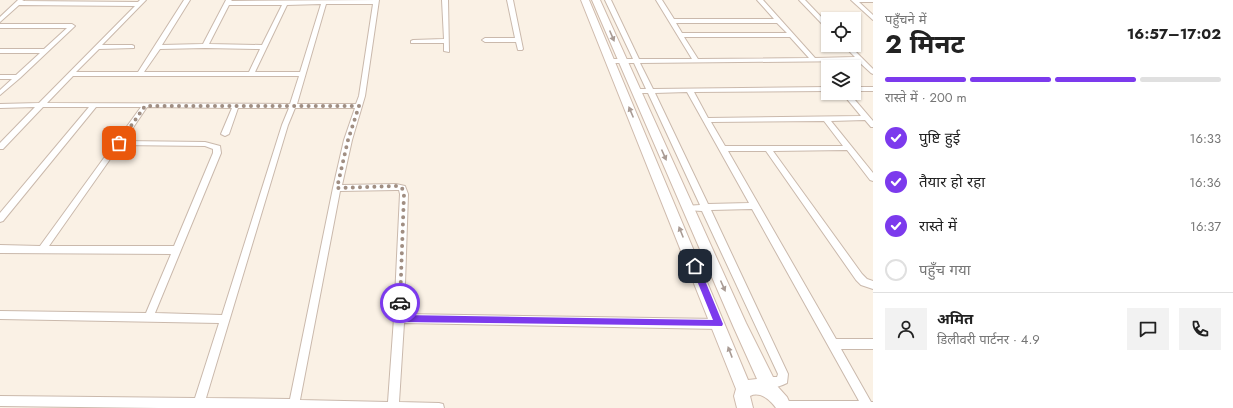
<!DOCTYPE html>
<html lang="hi">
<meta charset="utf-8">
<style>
:root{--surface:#fff;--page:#f2f2f2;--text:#222;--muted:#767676;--line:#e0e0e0;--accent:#7c3aed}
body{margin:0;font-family:Jost,"Noto Sans Devanagari",sans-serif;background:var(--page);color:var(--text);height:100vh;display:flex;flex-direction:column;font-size:15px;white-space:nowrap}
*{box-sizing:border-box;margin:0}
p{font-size:13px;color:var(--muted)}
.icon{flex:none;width:22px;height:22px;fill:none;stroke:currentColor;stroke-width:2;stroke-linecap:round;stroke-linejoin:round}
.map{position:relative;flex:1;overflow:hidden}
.drawer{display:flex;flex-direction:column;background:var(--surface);width:360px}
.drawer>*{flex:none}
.tools{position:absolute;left:821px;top:12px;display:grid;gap:8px}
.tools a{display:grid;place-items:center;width:40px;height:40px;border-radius:0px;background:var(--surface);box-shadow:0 1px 3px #0004;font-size:20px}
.pin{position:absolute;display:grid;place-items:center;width:34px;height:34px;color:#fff;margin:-17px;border-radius:8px;box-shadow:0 2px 6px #0006}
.courier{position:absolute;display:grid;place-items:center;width:40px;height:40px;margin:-20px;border:3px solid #7c3aed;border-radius:50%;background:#fff;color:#222;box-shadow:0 1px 5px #0007}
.head em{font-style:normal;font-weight:700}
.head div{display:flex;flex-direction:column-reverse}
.head{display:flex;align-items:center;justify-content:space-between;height:68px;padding:0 12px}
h1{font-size:26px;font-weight:700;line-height:30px}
.bar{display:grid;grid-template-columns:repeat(4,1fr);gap:6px 4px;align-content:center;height:48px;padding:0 12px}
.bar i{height:5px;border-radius:3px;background:var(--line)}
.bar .current{background:var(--accent)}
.bar p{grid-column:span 4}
.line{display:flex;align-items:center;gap:10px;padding:0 12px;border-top:1px solid var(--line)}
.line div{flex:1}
.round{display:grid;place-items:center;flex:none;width:42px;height:42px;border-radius:0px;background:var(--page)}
ol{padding:0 12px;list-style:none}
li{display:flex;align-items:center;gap:12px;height:44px}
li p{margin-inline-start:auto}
li .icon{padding:4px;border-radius:50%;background:var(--accent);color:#fff;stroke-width:4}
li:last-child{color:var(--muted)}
li i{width:22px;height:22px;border:2px solid var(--line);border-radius:50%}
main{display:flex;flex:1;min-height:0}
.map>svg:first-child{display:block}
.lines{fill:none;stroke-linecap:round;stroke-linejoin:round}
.street-casing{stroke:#cab9ac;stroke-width:2}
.secondary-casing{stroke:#cfbbad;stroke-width:2}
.street{fill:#fff;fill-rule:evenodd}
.secondary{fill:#fff;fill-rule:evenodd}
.oneway{fill:#a99b94}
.route{fill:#7c3aed}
.done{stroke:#a08e82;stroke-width:4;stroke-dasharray:0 7.2}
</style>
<main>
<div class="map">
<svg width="873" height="408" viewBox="0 0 873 408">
<rect width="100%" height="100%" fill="#faf1e5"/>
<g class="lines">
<defs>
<g id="street">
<path d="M18,0H24L22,1L138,2L140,0H146L102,45H132L134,46V48L99,49L76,72H138L184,0H190L162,45L203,44L226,0H232L231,1L379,0L365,96L352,140L342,185L396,184L405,186L408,194L404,314L719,319L722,321L724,324L722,327L719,329L404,323L399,402L439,403L443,404L444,408H159L0,406V396L195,398L219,323L0,319V311L146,313L171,254L0,253V245L40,246L141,107H96L3,221L0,222V213L89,107H43L3,149H0V143L35,107L0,108V104L39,103L135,6L19,5L0,22V17ZM321,4L300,72H255L287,5ZM326,4H373L359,96L356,104H297ZM229,5H282L262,45L209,44ZM205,48L260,49L249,72H144L160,49ZM73,76H299L290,104L47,103ZM147,107L232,108L221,134L225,136L229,134L238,108H289L282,125L222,315L155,313L221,153L220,146L205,142L124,141ZM295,108H355L344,140L333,188L290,399L206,398L288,125ZM120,145L205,146L213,149V153L174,246H49ZM396,190H399L400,194L394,318L388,402L300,400L340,191Z"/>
<path d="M442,0H448L449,52L444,51V43H411V41L413,40L444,39Z"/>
<path d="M507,0H513L523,49L522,50H518L516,42H485L482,40L485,38H515Z"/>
<path d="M605,0H611L639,59H692L656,0H662L674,19H774L757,0H763L815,58L855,57L843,45H849L873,69V74L871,73L858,61L640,63L653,89L828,87V91L694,92L708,118L861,116L842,93H849L873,121V127H871L865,120L831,121L873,173V181L870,180L847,150L773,151L862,274L867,279L873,281V289L861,285L856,280L766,151H728L836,339H873V349H841L871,402H873V408H779V406L780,402L784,401H859L752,209L711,210L788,374L787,383C779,387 772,389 764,386L763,382L764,378L768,377H777L778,374L702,211L685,210L684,208L685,206L700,205L648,93H636L633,91L636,89H646L634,63H610L607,61L610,59H633ZM676,23H777L787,33H682ZM684,37H790L809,58L698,59ZM687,92L749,203L708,204L655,93ZM824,121L843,146H725L711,122Z"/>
<path d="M799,0H805L828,24V29L826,28Z"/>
<path d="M851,0H873V2H859L873,15V20Z"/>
<path d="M0,24H72L75,26L20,78L0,95V90L12,79H0V75H16L40,53H0V49H44L67,28H0Z"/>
<rect x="854" y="87" width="19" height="4"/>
</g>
<path id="secondary" d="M581,0H589L748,380L757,379L734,328L592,0H600L746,323L778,387L787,397L792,408H776C770,400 760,391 750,396L753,408H737L734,396L736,389Z"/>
</defs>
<use href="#street" class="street-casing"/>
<use href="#secondary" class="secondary-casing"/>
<use href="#street" class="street"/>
<use href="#secondary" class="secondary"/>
</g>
<defs><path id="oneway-solid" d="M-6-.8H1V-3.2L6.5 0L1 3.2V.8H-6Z"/></defs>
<g class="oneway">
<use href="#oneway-solid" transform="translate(612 36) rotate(67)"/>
<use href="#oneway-solid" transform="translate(631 112) rotate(-113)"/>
<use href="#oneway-solid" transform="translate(664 155) rotate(66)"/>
<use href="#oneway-solid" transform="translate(681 232) rotate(-112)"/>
<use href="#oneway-solid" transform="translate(723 286) rotate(66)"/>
<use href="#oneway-solid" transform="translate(730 352) rotate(-111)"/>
</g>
<path class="route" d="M695,263L699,266L723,324L722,326L399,322L395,318L396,303L400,300L404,303L403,315L713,320L691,266Z"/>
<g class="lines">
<path class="done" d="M119,143L145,106H359L348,140L337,188L396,186L402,188L404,194L400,303"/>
</g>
</svg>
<div class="tools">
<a><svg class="icon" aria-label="locate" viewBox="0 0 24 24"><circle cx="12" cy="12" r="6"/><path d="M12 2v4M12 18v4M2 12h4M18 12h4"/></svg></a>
<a><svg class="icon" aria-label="layers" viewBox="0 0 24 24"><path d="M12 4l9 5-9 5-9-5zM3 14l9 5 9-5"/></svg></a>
</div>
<div class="pin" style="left:119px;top:143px;background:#ea580c"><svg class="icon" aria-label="bag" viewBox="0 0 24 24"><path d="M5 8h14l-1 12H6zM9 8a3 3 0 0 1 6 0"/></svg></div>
<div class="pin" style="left:695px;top:266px;background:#1f2937"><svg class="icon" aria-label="home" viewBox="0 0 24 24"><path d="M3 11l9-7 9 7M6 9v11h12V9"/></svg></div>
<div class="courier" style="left:400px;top:303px"><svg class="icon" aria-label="car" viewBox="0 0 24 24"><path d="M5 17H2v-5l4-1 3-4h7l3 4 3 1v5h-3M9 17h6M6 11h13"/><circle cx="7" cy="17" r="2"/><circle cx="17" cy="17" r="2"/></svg></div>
</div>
<section class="drawer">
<div class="head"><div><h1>2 मिनट</h1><p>पहुँचने में</p></div><em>16:57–17:02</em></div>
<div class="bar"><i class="current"></i><i class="current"></i><i class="current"></i><i></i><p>रास्ते में · 200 m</p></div>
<ol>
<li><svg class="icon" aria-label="check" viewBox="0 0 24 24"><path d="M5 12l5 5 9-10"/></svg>पुष्टि हुई<p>16:33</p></li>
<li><svg class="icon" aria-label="check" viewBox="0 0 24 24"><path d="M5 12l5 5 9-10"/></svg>तैयार हो रहा<p>16:36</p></li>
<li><svg class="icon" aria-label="check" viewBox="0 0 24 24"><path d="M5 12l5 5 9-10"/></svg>रास्ते में<p>16:37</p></li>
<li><i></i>पहुँच गया</li>
</ol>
<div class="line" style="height:72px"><a class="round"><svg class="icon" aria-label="person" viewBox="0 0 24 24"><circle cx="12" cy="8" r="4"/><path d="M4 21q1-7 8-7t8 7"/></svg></a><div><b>अमित</b><p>डिलीवरी पार्टनर · 4.9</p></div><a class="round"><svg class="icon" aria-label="chat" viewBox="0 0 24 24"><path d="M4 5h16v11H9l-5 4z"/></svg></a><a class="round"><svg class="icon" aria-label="phone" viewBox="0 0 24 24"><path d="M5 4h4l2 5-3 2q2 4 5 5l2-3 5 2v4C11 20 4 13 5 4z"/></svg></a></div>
</section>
</main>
